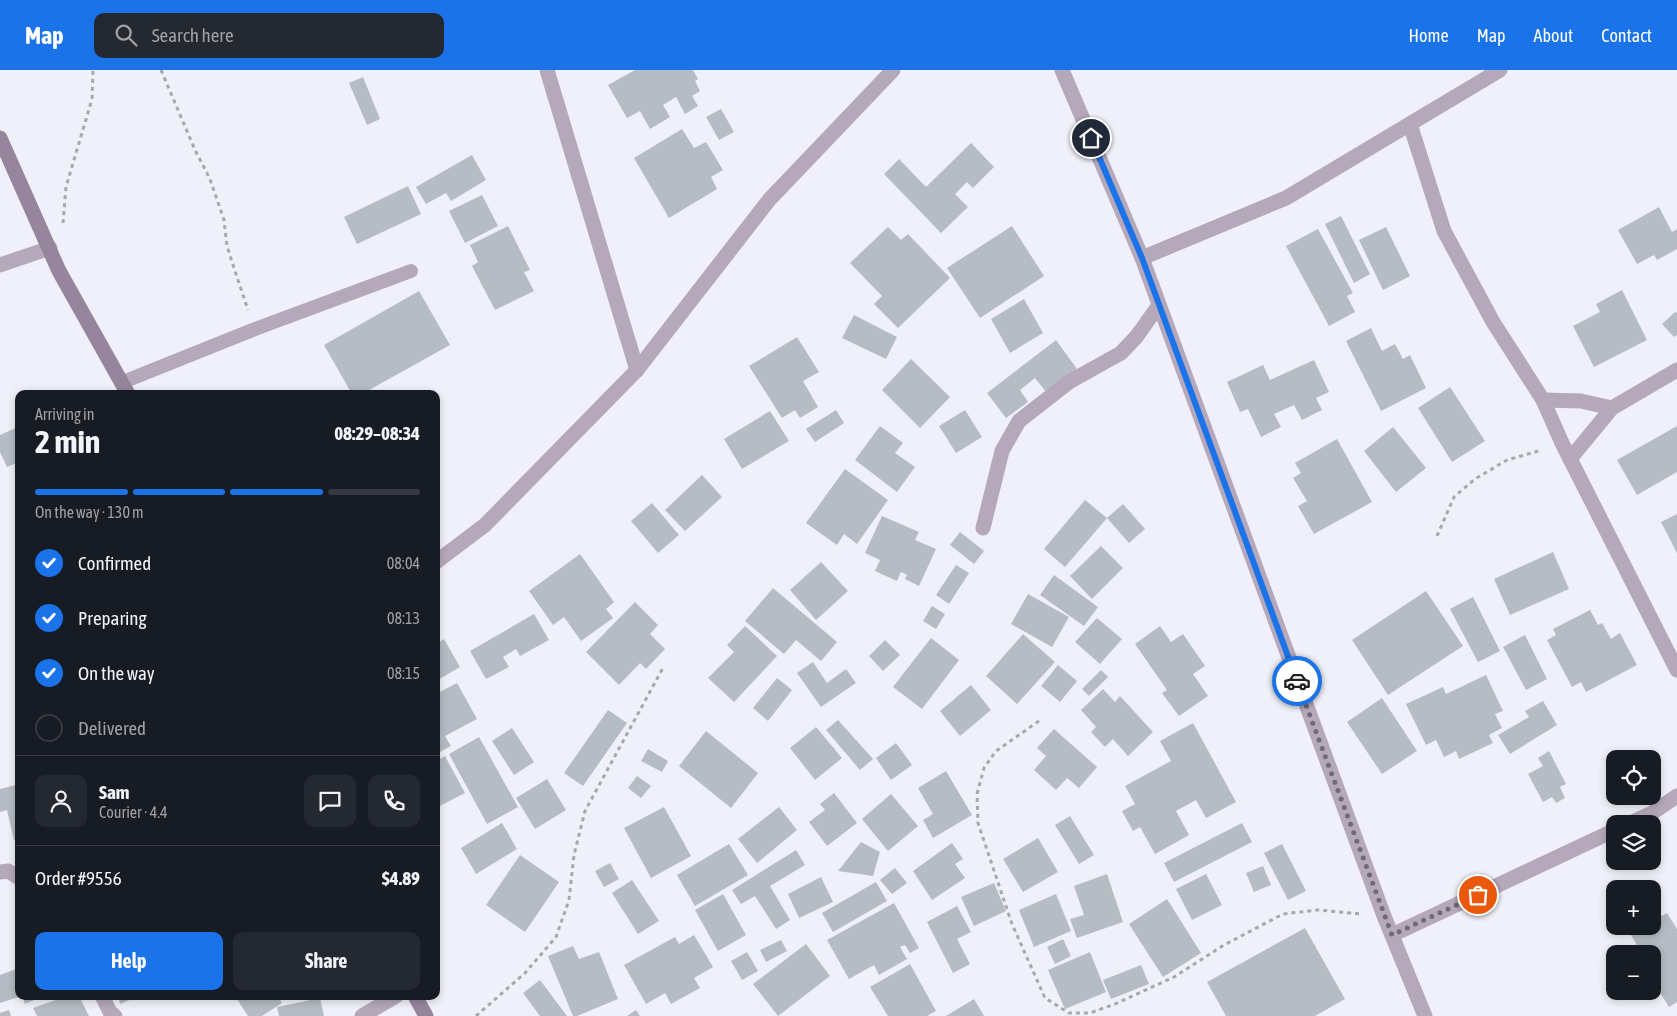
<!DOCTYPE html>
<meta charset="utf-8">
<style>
:root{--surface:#171b24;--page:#242831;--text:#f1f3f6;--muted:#9ea1a6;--line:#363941;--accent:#1a73e8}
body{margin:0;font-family:"Asap Condensed",sans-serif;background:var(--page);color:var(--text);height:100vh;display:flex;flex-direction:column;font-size:19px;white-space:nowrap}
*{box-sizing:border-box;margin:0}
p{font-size:16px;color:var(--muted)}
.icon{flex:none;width:28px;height:28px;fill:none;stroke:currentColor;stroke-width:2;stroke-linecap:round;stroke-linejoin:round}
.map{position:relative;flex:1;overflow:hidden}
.details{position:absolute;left:15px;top:320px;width:425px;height:610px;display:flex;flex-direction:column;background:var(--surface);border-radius:10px;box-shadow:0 2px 8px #0003}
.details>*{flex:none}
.buttons{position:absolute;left:1606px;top:680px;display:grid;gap:10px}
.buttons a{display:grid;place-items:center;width:55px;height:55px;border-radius:10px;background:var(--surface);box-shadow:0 2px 8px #0003;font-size:25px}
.pin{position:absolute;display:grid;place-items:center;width:42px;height:42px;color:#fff;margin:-21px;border:2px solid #fff;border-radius:50%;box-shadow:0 1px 5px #0007}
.courier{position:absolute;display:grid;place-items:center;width:50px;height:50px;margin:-25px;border:4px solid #1a73e8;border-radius:50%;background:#fff;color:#222;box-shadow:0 1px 6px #0007}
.overview em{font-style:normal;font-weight:700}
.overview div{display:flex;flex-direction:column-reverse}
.overview{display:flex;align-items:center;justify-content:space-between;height:85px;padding:0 20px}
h1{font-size:32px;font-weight:700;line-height:38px}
.bar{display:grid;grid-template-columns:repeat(4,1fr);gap:8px 5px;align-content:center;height:60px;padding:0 20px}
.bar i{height:6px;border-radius:4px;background:var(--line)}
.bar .active{background:var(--accent)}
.bar p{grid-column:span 4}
.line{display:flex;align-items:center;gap:12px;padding:0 20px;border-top:1px solid var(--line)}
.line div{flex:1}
.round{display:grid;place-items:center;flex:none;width:52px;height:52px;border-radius:10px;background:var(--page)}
ol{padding:0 20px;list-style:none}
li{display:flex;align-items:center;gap:15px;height:55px}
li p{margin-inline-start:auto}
li .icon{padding:5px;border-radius:50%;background:var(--accent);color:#fff;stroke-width:4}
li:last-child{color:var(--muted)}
li i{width:28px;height:28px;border:2px solid var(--line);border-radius:50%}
.button{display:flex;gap:10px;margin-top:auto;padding:10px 20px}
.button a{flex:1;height:58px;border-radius:10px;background:var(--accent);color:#fff;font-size:20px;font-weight:700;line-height:58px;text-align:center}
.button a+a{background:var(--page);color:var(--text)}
header{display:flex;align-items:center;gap:30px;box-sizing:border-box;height:70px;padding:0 25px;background:var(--accent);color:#fff}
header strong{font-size:24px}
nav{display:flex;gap:28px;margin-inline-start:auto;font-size:18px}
.search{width:350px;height:45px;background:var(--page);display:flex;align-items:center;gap:12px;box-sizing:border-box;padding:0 18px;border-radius:10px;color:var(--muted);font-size:19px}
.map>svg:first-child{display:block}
.building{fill:#b6bcc4}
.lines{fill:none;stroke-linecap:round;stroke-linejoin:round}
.path{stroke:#a7a7af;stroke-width:3;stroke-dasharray:4 4;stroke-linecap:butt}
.service{stroke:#b5a8ba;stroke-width:14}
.minor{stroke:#b5a8ba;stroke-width:15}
.secondary{stroke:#97859e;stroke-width:15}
.done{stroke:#6c6c72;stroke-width:5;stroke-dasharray:0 9}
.route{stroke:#1a73e8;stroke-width:6}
</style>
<header>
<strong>Map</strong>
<div class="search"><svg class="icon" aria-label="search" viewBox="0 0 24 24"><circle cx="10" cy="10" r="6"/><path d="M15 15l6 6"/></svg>Search here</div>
<nav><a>Home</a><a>Map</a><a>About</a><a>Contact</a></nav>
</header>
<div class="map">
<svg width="1677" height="946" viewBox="0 0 1677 946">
<rect width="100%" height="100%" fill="#f0f0fa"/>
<g class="building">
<path d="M635,0H693L698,9L695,11L700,21L692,26L698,36L685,44L676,27L663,35L670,47L650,59L640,41L627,48L608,15Z"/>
<path d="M363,7L380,49L367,55L349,13Z"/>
<path d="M721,39L734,62L719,70L706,47Z"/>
<path d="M682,59L694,78L706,72L723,100L711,107L717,119L669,148L634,88Z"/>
<path d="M971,73L994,97L973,118L967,112L955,124L968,137L941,163L884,104L899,89L926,117Z"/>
<path d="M472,85L486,110L451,131L446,123L426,134L416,117Z"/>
<path d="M408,116L421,144L357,174L344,147Z"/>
<path d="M482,125L498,156L465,173L449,141Z"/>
<path d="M1659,137L1672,162L1677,159V179L1657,190L1654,185L1637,194L1618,160Z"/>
<path d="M1341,146L1370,204L1354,213L1325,154Z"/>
<path d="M508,156L530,200L524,202L534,221L495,240L472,196L478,192L470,175Z"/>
<path d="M1012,156L1044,206L980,248L947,198Z"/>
<path d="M888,157L901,170L908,164L950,208L898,258L874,234L882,226L850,193Z"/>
<path d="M1386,157L1410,206L1383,220L1359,170Z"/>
<path d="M1318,159L1353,223L1347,226L1355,242L1329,256L1286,176Z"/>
<path d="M1622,220L1647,270L1594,297L1573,256L1600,242L1596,234Z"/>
<path d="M419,221L450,275L362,324H352L324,275Z"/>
<path d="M1024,229L1043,263L1010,283L991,249Z"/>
<path d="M1675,242L1677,243V265L1674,267L1662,254Z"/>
<path d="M854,245L897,267L886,289L842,268Z"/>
<path d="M1371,258L1382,281L1395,274L1403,289L1410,285L1426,318L1381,341L1346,271Z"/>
<path d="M797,267L819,302L803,311L818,337L800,348L795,340L782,348L749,296Z"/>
<path d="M1056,270L1077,299L1046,322L1035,308L1020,320L1028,332L1006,348L987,323Z"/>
<path d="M911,289L950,327L920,358L882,320Z"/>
<path d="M1314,290L1329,322L1316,328L1322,340L1302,350L1294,335L1274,344L1281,357L1261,367L1248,339L1240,342L1227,312L1263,295L1270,310Z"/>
<path d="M1450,317L1485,371L1452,392L1418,338Z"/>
<path d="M836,340L844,353L815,372L806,359Z"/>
<path d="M965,340L982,367L956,383L939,356Z"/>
<path d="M770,341L789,371L742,399L724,369Z"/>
<path d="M880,356L903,373L895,383L915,397L897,422L855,390Z"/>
<path d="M1677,356V402L1637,425L1617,390Z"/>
<path d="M18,357L19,392L7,397L0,382V365Z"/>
<path d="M1393,357L1426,398L1396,422L1364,381Z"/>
<path d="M1337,369L1372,432L1314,464L1298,436L1307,431L1293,408L1301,403L1295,393Z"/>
<path d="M845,399L888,430L857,474L844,464L837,475L806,453Z"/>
<path d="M702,405L722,427L685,461L665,440Z"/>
<path d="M1085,430L1107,448L1065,497L1044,479Z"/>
<path d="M652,433L679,465L658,483L631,451Z"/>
<path d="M1123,434L1145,459L1129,473L1107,448Z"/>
<path d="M1677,444V483L1661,452Z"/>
<path d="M882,446L919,462L915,470L936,479L919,516L905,509L907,505L901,502L897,511L875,501L880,490L865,483Z"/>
<path d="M960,462L984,481L974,494L950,475Z"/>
<path d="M1101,476L1123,498L1092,529L1070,506Z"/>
<path d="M1553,482L1569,519L1510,545L1494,509Z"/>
<path d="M580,484L614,532L606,539L613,548L581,571L564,547L553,555L529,521Z"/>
<path d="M821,492L848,521L816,550L790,520Z"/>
<path d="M956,495L969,503L949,534L936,525Z"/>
<path d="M1054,505L1098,537L1084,556L1040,525Z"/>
<path d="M773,518L837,572L821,591L796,570L784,584L745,551Z"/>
<path d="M1426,521L1463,576L1388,625L1352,570Z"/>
<path d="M1028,524L1069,547L1052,577L1011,554Z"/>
<path d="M1473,527L1500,581L1478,592L1450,539Z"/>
<path d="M635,532L658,555L650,564L665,579L646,599L640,593L619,615L586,582Z"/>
<path d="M932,536L945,544L936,559L923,551Z"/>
<path d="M1590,540L1598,555L1602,553L1611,569L1620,563L1637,595L1586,622L1581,612L1572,617L1547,570L1556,565L1553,559Z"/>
<path d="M534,544L549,570L520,586L516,579L503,587L509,597L486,609L470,581Z"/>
<path d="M1097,548L1122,569L1100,594L1075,572Z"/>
<path d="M745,556L777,586L734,632L708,608L734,582L727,575Z"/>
<path d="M1160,556L1171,572L1183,564L1205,596L1193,604L1208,626L1179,646L1162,623L1167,620L1135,574Z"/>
<path d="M1023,564L1055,592L1017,634L986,606Z"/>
<path d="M1525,565L1547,609L1526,620L1503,577Z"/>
<path d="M931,568L959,590L922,639L893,617Z"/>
<path d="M444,569L460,597L436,611V574Z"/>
<path d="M885,570L900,585L883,601L869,586Z"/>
<path d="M813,592L827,613L846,599L856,613L821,637L797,603Z"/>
<path d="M1058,595L1077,611L1060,632L1041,616Z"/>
<path d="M1101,600L1108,607L1089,626L1082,619Z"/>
<path d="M1486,605L1503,641L1495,644L1502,658L1489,665L1493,673L1459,689L1456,681L1444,687L1436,670L1426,675L1406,634L1443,617L1446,624Z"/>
<path d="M777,608L792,620L768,651L753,638Z"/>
<path d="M457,613L477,649L445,666L451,676L436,684V624Z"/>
<path d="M971,615L991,640L960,666L940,641Z"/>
<path d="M1103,619L1115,632L1120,626L1153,662L1128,686L1113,669L1105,677L1091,662L1096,657L1081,640Z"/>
<path d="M1382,628L1417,681L1382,704L1347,652Z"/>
<path d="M1543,631L1557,655L1510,684L1498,665L1529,647L1525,641Z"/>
<path d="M608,640L627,653L583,716L564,703Z"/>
<path d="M838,650L873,689L860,700L826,660Z"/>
<path d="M1193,653L1236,732L1206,748L1196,730L1176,741L1189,765L1155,784L1140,757L1133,761L1122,741L1135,734L1125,716L1171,691L1160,671Z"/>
<path d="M816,657L842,688L815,710L790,678Z"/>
<path d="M512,658L534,692L514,705L492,671Z"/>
<path d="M1054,659L1097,697L1079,718L1067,708L1056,720L1034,700L1046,686L1037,678Z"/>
<path d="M706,661L758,703L731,738L679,696Z"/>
<path d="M479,667L518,737L487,754L449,684Z"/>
<path d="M896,673L912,695L891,710L876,688Z"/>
<path d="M648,679L668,691L662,702L641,691Z"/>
<path d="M1549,681L1566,714L1560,717L1565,728L1556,733L1552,727L1543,732L1528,704L1543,696L1538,688Z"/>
<path d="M445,686L465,723L436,738V691Z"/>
<path d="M946,701L972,745L933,768L923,750L933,744L918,718Z"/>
<path d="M637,706L651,716L641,728L628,718Z"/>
<path d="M547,709L566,740L535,759L516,728Z"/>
<path d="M19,714V769L14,770L7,740L0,742V719Z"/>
<path d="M834,723L857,753L827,776L809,752L825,740L820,734Z"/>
<path d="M891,724L918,756L888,781L862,749Z"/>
<path d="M664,737L691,786L651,808L624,758Z"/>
<path d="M779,737L797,760L757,793L738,769Z"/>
<path d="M1070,746L1094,785L1079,794L1055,755Z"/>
<path d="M502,753L517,779L476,804L461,778Z"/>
<path d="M1242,753L1252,772L1174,812L1164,793Z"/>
<path d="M1038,768L1058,802L1023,822L1003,789Z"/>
<path d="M861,772L880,782L873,806L838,801Z"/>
<path d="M952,773L963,789L955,794L965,808L932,830L913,801Z"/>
<path d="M729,774L748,805L695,836L677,805Z"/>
<path d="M1282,774L1306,821L1288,830L1264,783Z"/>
<path d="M796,780L805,795L770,816L790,850L776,859L755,826L741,834L732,820Z"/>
<path d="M520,785L559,812L525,862L486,835Z"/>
<path d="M610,793L619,809L604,817L595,801Z"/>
<path d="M1263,796L1271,815L1254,822L1246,803Z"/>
<path d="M895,798L907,813L892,824L880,810Z"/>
<path d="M1107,804L1123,852L1077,868L1070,849L1084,845L1074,816Z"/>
<path d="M1206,804L1222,835L1192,850L1176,819Z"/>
<path d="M821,807L833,832L799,848L788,824Z"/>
<path d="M632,810L659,851L638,864L612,823Z"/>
<path d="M876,812L887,831L833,862L822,843Z"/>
<path d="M994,813L1006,841L974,856L961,827Z"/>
<path d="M723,824L746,865L718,881L695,840Z"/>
<path d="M1056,824L1071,861L1034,877L1019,840Z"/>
<path d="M1167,829L1201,883L1163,907L1129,854Z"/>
<path d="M894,833L919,878L910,883L905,875L900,877L907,889L879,905L874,895L849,909L827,870Z"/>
<path d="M957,836L971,862L957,869L970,894L953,903L927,852Z"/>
<path d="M1667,843L1677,859V932L1669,937L1652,910L1656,907L1652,900V884H1642L1631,865L1645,856H1652V851Z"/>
<path d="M1305,858L1345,929L1315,946H1226L1207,912Z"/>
<path d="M694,865L713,897L694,908L700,918L671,934L665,923L646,934L624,895L675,867L679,874Z"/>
<path d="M1063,869L1071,886L1055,894L1047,877Z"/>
<path d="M781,870L787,881L766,892L760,880Z"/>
<path d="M806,874L830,906L778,946L753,914Z"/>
<path d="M573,876L579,889L599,882L618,929L577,946H573L548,886Z"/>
<path d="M747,882L758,901L742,910L731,891Z"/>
<path d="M1090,882L1106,922L1065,939L1048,900Z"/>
<path d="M910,894L936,941L927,946H888L870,917Z"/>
<path d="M1141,895L1149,914L1111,929L1103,910Z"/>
<path d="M19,898V927L0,933V905Z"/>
<path d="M540,910L567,946H540L523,923Z"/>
<path d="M22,926H43L25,934Z"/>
<path d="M67,926H79L89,946H37L33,938Z"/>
<path d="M118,926H139L120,934Z"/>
<path d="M235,926H278L282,933L262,946H248Z"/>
<path d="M320,928L324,946H279L277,937Z"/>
<path d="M974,929L984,946H946Z"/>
<path d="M9,940L11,946H0V943Z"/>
<path d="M636,940L640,946H627Z"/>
</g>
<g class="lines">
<g class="path">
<path d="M161,0L195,80L210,109L224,150L227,176L232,192L248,240"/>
<path d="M63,153L66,117L92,29L93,0"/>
<path d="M1437,466L1454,427L1475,409L1507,390L1542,380"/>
<path d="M1039,651L996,681L984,698L977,724L978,753L1012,854L1045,928L1069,943H1090L1115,934L1174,907L1224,875L1283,844L1318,840L1361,844"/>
<path d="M476,946L525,903L556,867L569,830L574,785L585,741L664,596"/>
</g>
<path class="service" d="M123,312L255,259L411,201"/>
<g class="minor">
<path d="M547,0L637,300"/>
<path d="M1062,0L1142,188L1384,846L1425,946"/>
<path d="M1410,54L1444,161L1493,252L1543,330L1562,373L1677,600"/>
<path d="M1142,188L1286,128L1500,0"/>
<path d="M0,195L50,178"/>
<path d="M1543,330L1581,331L1612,338L1677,300"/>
<path d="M1570,389L1612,338"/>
<path d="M983,458L1002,381L1019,351L1069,312L1121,283L1137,266L1159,235"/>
<path d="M436,492L485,455L637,300L769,130L893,0"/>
<path d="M1628,754L1652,743L1677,726"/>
<path d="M0,802L8,801L19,808"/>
<path d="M1392,865L1615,760"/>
<path d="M102,926L110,942L115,946"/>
<path d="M362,946L396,926"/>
</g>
<g class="secondary">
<path d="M0,68L59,201L128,324"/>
<path d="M415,926L426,946"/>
</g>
</g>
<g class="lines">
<path class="done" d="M1297,611L1392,865L1478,825"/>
<path class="route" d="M1091,68L1142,188L1297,611"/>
</g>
</svg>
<div class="buttons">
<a><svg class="icon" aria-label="locate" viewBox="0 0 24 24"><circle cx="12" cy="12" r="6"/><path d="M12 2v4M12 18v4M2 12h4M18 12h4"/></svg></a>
<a><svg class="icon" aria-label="layers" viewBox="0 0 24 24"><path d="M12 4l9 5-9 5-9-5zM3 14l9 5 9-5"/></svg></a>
<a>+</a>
<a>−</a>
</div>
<div class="pin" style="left:1478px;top:825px;background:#ea580c"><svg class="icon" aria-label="bag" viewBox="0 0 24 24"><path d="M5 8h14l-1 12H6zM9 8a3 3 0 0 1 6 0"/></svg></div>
<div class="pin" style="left:1091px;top:68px;background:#1f2937"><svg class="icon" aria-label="home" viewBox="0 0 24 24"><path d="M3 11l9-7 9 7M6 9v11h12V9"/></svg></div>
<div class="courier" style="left:1297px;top:611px"><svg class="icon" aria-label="car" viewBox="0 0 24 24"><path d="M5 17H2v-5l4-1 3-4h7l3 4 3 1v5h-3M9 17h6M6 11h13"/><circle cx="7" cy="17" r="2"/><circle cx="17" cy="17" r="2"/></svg></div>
<section class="details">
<div class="overview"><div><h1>2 min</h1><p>Arriving in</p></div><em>08:29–08:34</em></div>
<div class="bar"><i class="active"></i><i class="active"></i><i class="active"></i><i></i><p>On the way · 130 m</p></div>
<ol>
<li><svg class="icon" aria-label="check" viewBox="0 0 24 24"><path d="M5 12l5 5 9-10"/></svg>Confirmed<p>08:04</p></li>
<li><svg class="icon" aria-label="check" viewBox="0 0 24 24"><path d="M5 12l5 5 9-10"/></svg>Preparing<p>08:13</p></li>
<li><svg class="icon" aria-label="check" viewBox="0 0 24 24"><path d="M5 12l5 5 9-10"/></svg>On the way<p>08:15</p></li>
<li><i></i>Delivered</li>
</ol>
<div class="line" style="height:90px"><a class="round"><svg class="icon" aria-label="person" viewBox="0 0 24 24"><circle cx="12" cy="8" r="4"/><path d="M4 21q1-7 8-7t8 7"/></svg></a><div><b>Sam</b><p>Courier · 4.4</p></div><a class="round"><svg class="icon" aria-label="chat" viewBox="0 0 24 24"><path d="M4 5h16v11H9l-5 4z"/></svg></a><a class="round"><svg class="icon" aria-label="phone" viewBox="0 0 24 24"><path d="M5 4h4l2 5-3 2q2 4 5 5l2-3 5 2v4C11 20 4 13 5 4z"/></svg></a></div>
<div class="line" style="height:65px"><div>Order #9556</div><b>$4.89</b></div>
<div class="button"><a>Help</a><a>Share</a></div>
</section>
</div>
